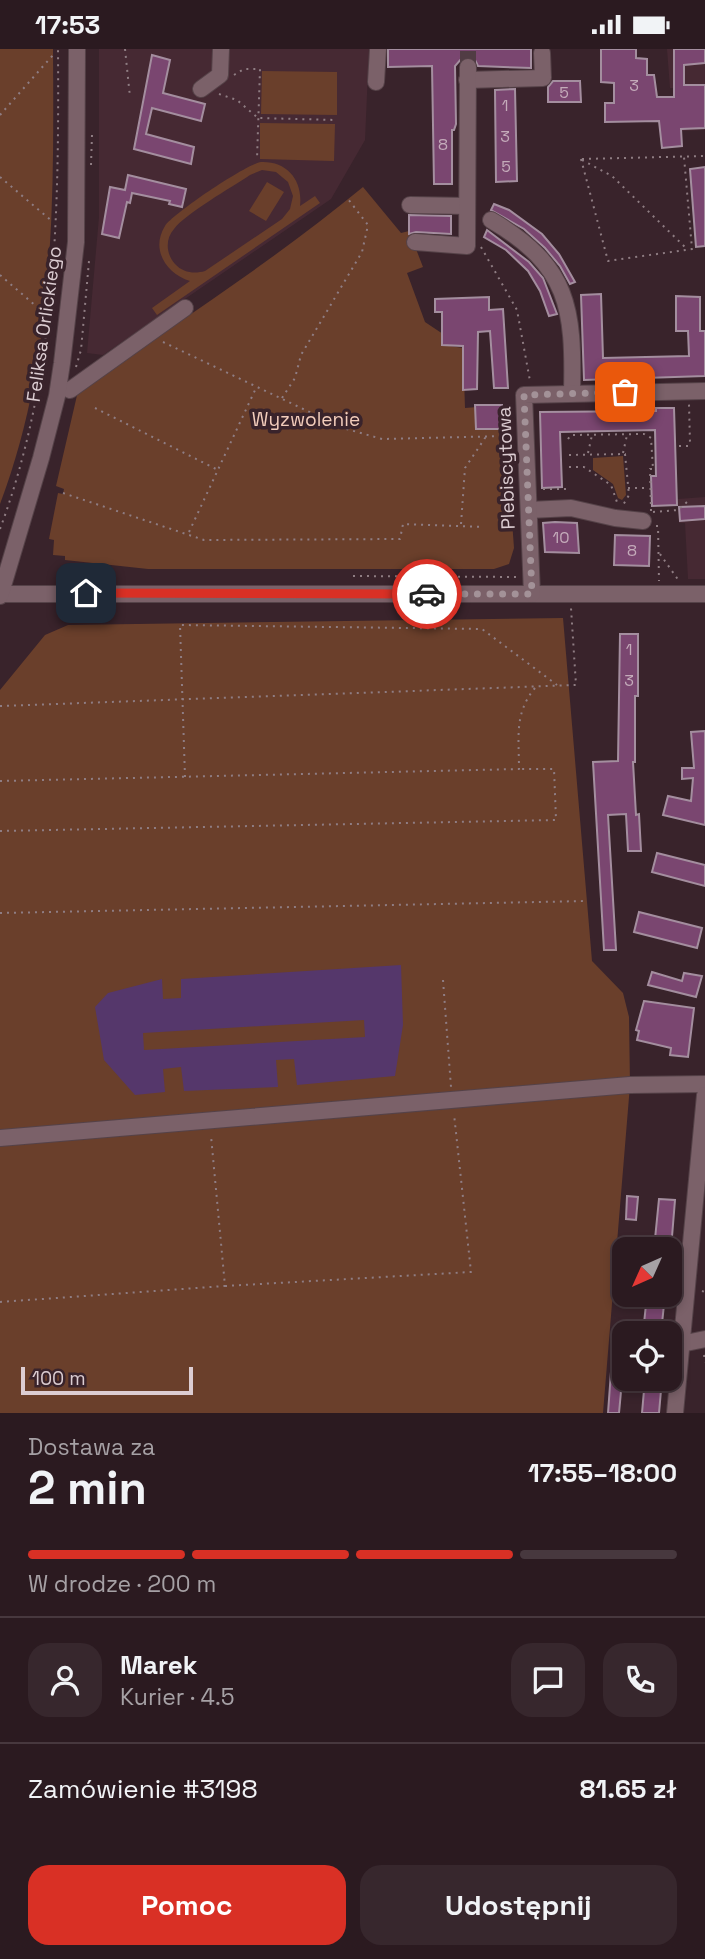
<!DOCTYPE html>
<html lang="pl">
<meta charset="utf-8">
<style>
:root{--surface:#2b1a20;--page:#37272d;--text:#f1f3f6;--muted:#a6a1a5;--line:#47383e;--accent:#d93025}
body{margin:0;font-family:"Space Grotesk",sans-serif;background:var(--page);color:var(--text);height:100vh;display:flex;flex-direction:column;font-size:26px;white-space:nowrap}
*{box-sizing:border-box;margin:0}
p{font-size:23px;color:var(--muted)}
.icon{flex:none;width:38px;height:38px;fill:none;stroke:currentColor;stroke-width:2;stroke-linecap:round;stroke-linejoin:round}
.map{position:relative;height:1364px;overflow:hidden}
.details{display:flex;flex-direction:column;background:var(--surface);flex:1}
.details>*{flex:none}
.needle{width:46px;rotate:225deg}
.tools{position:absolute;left:612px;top:1188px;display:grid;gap:14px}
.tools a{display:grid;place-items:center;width:70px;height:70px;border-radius:14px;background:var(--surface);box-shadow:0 4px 10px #0003,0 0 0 2px var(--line);font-size:35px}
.scale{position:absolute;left:21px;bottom:18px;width:172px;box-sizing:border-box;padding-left:7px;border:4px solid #dccdd2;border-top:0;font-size:19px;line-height:24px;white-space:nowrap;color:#dccdd2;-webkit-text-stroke:5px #39232b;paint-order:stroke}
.pin{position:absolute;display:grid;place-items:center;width:60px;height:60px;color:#fff;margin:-30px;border-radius:14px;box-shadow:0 4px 10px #0006}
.courier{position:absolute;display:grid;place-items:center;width:70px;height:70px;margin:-35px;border:5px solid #d93025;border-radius:50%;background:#fff;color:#222;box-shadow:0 2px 9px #0007}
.overview em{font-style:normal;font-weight:700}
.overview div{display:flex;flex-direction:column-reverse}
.overview{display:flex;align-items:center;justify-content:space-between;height:119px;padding:0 28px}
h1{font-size:46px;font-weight:700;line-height:52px}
.bar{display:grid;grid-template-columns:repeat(4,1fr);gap:10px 7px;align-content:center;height:84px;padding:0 28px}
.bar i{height:9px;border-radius:5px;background:var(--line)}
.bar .current{background:var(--accent)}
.bar p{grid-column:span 4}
.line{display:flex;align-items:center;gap:18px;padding:0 28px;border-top:2px solid var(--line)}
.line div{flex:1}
.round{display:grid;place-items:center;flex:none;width:74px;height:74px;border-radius:21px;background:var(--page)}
.primary-button{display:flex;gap:14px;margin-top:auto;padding:14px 28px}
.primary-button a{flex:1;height:80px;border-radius:21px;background:var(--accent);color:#fff;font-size:28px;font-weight:700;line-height:80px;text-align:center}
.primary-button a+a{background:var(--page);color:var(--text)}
.status{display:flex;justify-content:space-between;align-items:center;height:49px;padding:0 35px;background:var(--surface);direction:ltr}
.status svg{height:19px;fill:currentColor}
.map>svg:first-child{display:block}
.built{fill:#462933}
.green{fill:#6a3f2b;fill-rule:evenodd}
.water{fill:#55376b;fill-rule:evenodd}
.building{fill:#7a4670;stroke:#a48e9f;stroke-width:2}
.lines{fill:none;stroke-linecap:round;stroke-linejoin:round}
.minor-tunnel{stroke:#513c44;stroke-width:16;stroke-dasharray:16 8;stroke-linecap:butt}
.minor-casing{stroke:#554248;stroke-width:18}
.path{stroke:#8f7d83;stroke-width:2;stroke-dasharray:2 5;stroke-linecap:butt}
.minor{stroke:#7b6169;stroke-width:16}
.done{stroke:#a39298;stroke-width:7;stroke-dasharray:0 12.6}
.route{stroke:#d93025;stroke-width:9}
.labels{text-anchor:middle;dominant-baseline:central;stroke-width:7;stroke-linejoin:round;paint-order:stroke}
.number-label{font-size:16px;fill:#c4abba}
.street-label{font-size:19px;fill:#dccdd2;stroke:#39232b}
.park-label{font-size:19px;fill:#f3cdbc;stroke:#39232b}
</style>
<div class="status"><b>17:53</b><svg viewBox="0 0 49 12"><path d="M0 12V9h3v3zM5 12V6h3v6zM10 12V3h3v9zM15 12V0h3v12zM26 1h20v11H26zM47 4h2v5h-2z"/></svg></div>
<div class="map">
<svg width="705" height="1364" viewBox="0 0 705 1364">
<rect width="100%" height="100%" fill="#39232b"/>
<g class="built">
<path d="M99,0H369L365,91L331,150L103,306L87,304L99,168Z"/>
<path d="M667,0H705V81L680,82L679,39H670Z"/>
<path d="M705,448V530H688L685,474H679L678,450Z"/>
</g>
<g class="green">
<path d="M0,0H53C54,154 55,309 0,455Z"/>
<path d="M262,22L337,23V66L261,65Z"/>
<path d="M260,74L335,75L334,112L260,110Z"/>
<path d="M261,113C287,112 303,131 300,157L315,147L320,154L157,266L152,259L190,232C167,225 150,201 165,177C174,164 245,116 261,113ZM262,121L276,123L288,133L293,147L290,160L282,170L205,222C195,225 183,224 175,215C166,205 165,190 174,180C185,165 232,138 250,126Z"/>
<path d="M267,133L284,143L266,172L249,162Z"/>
<path d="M363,138L401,184L409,182L423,218L407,224L425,273L443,285V296L463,299L465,359L502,356V380H507V387L498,401L508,416L514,499L509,515L494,520H148L65,511V507L53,506L54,491L49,490L58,444L63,445L64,440L56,437L78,342C174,276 272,213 363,138Z"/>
<path d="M623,407L626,446L622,451L618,449L613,435L593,421V409Z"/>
<path d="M563,569L592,912L623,944L629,968L630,1036L603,1364H0V641L45,586L68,576Z"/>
</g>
<path class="water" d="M401,916L403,976L395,1027L297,1036L294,1010L276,1011L278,1038L184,1042L181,1018L163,1020L165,1043L135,1046L104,1011L95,958L108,944L162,930L163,950L181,949V930ZM364,971L365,988L144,1001L143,984Z"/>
<g class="building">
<path d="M388,0H531V19L478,17L474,9L469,8L462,9L455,17L456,75L454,81H452V135H434L432,17L388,18Z"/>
<path d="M601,0H636V9L647,10V26H654L657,48H674V0H705V14L684,16V36H705V79L681,80L682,97L662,99L659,72L605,73V54H614V34L601,33Z"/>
<path d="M152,6L170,11L163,44L205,55L201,72L152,59L146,85L194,98L191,115L134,100Z"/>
<path d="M553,32H580L581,53H548V38Z"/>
<path d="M515,40L517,132L496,133L495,41Z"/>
<path d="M705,118V197L696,198L690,120Z"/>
<path d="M128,126L186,140L182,158L169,155L170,152L132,144L130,154L127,153L119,189L102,185L110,138L125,141Z"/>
<path d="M494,155L509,161L542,185L559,205L575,233L570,235L560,217L545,199L524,180L491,161Z"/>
<path d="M409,166L451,167V185L416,183L409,185Z"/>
<path d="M487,181L529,213L543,229L557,265L549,267L540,242L528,222L506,201L484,188Z"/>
<path d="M601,245L603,309L689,307L688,282H676V247L700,248V282H705V327L584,331L581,246Z"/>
<path d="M489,248V261L503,260L508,339H494L490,282L478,283L477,340L463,341V297L442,296V263H435V250Z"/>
<path d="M475,356H502V380H476Z"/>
<path d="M656,359H674L677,456L652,457L651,427H656L655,381L560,383L562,438L542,439L540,363L656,362Z"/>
<path d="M705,457V470L680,472L679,458Z"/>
<path d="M555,473L577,474L579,504L545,503L543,474Z"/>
<path d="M615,486L650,487L649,517L614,516Z"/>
<path d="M620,585H638V647H635V713H633L636,766L639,765L641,802H628L626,765L608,766L616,901H604L593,713L618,712Z"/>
<path d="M705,682V776L663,766L668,747L691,752L693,729L682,730V719H694L691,683Z"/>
<path d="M657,804L705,816V837L652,823Z"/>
<path d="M639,863L702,879L697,899L634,883Z"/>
<path d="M652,923L682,932L684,924L702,927L696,948L648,936Z"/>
<path d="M644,952L694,959L688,1008L670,1006L671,999L637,991L639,982L636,981Z"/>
<path d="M627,1147L638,1148L636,1171L626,1170Z"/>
<path d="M659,1150L675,1151L671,1200H654Z"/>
<path d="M647,1246H665L661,1284H643Z"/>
<path d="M612,1309L624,1310L619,1364H608Z"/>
<path d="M645,1330H662L659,1364H642Z"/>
</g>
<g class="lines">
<path class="minor-tunnel" d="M468,18V0"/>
<defs>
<g id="minor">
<path d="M467,31L543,29L542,4"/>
<path d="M376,33L378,0"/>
<path d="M201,40L220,26L221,0"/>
<path d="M410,156L467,157"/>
<path d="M491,171C569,217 574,259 572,344"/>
<path d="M415,193L467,197L468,18"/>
<path d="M70,341L185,259"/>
<path d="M529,461L571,459L615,469L643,472"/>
<path d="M1,545H705"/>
<path d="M532,545L524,346L705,342"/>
<path d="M0,547L41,409L57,347L62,314L76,193L77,0"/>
<path d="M0,1089L630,1036L705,1035"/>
<path d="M681,1295L705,1290"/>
<path d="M675,1364L705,1046"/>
</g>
</defs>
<use href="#minor" class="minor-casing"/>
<g class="path">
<path d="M125,0L130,48"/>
<path d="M234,26L244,20H260L257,110"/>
<path d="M219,45L237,51L258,69L336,71"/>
<path d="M0,66L53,6"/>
<path d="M581,110L608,212L692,200L684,108"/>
<path d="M582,110L705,107"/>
<path d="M582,111L612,127L688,201"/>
<path d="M91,116L92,86"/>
<path d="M0,128L53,173"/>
<path d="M481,198L517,261L530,332"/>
<path d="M0,226L44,264"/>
<path d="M163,293L343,379L382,390L507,387"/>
<path d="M76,318L81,301L89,212"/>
<path d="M282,349L295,329L301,306L362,203L368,176L348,150"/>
<path d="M95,359L218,421"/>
<path d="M568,390L571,386L644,385L651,389L653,420"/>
<path d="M679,397H688L690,394L689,355"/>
<path d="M588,404L592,386"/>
<path d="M623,404L627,386"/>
<path d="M569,406L625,405L629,446L623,456"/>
<path d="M569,418H584L611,436L618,456"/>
<path d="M628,439H649"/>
<path d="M543,440H570"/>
<path d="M63,444L204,491L400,490L403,475L483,478"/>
<path d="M651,462L650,420H655"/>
<path d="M653,463L678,461L687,453"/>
<path d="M461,475L465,419L485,389H489"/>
<path d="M656,477H658L659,532"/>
<path d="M0,480C57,326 59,162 58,0"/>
<path d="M189,483L256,339"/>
<path d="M660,505L679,532"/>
<path d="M353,527L516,528"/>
<path d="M0,657L576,636L571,559"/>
<path d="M185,728L180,576L482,580L557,636"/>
<path d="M0,732L519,720C519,689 514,664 535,639"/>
<path d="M0,782L556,771L554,720H519"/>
<path d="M0,864L587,852"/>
<path d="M443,931L451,1038"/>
<path d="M225,1237L471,1223L454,1065"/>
<path d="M702,1242L705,1243"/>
<path d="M0,1253L225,1237L211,1087"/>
<path d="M704,1306L705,1313"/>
</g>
<use href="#minor" class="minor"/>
</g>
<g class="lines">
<path class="done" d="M427,545H532L524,346L625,343"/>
<path class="route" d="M86,544L427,545"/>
</g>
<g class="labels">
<g class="number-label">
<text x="634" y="36">3</text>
<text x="564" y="43">5</text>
<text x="505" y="56">1</text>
<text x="505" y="87">3</text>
<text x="443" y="95">8</text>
<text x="506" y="117">5</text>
<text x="561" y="488">10</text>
<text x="632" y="501">8</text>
<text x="629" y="600">1</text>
<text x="629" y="631">3</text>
</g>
<g class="street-label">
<text transform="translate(44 275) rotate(-82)">Feliksa Orlickiego</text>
<text transform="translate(506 419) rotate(-92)">Plebiscytowa</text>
</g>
<g class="park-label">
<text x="306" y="370">Wyzwolenie</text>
</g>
</g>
</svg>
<div class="tools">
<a><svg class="needle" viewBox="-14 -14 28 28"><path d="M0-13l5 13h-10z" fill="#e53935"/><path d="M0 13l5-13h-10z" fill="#a6a1a5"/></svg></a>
<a><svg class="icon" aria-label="locate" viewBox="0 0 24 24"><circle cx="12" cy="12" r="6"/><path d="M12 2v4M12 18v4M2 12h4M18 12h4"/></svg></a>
</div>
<div class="scale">100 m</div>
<div class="pin" style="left:625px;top:343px;background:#ea580c"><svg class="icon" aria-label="bag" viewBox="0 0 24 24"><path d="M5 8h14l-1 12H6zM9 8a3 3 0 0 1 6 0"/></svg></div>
<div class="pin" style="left:86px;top:544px;background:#1f2937"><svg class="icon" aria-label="home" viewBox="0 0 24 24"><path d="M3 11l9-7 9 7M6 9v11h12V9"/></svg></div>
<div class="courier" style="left:427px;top:545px"><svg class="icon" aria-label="car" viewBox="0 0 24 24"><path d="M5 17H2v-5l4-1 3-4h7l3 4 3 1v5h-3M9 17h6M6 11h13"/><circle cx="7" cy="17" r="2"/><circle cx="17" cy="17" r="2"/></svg></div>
</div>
<section class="details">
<div class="overview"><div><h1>2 min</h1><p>Dostawa za</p></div><em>17:55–18:00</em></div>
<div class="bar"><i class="current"></i><i class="current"></i><i class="current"></i><i></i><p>W drodze · 200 m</p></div>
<div class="line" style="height:126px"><a class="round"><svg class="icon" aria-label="person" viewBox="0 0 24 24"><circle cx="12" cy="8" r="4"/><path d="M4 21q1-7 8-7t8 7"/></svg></a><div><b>Marek</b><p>Kurier · 4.5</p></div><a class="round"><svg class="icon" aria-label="chat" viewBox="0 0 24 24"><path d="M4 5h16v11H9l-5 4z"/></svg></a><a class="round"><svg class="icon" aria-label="phone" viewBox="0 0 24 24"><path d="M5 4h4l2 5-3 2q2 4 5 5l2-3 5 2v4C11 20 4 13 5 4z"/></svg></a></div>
<div class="line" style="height:91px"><div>Zamówienie #3198</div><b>81.65 zł</b></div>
<div class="primary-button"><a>Pomoc</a><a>Udostępnij</a></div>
</section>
